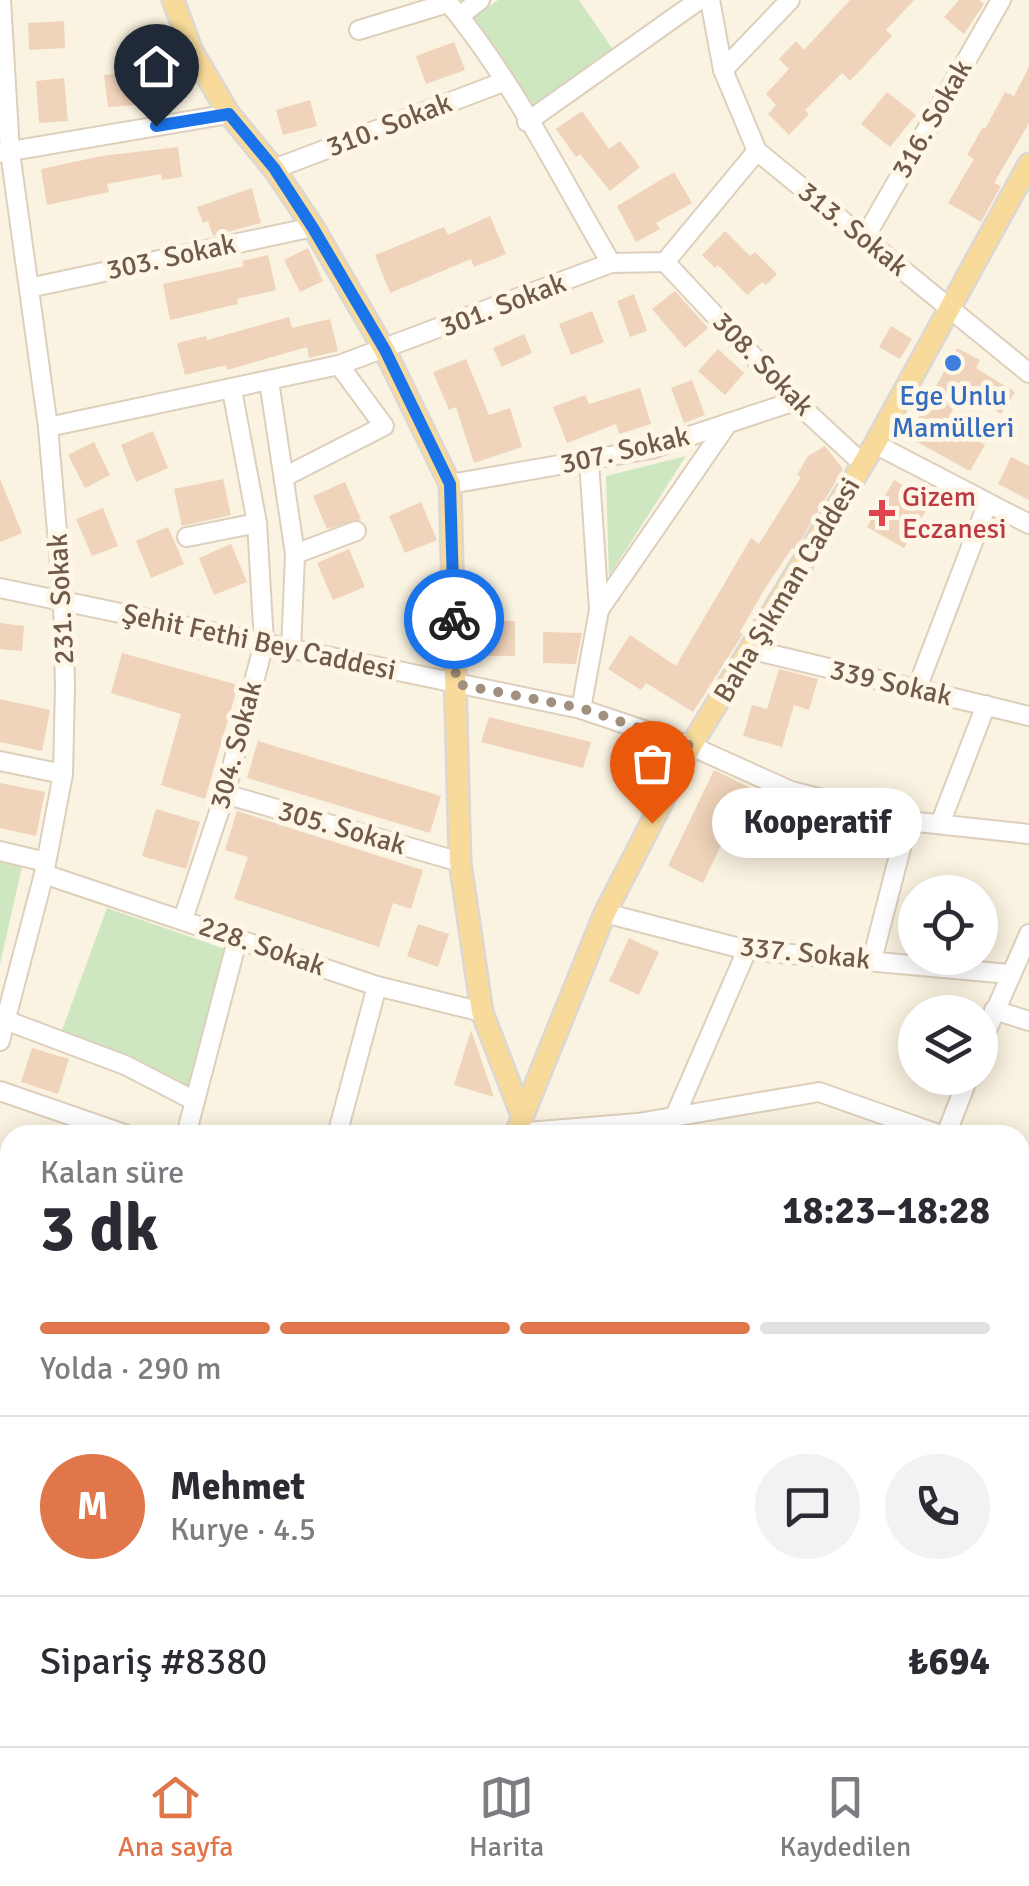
<!DOCTYPE html>
<html lang="tr">
<meta charset="utf-8">
<style>
:root{--surface:#fff;--page:#f2f2f3;--text:#2b2b33;--muted:#7c7c81;--line:#e1e1e2;--accent:#e1764a}
body{margin:0;font-family:Signika,sans-serif;background:var(--page);color:var(--text);height:100vh;display:flex;flex-direction:column;font-size:38px;white-space:nowrap}
*{box-sizing:border-box;margin:0}
p{font-size:32px;color:var(--muted)}
.icon{flex:none;width:55px;height:55px;fill:none;stroke:currentColor;stroke-width:2;stroke-linecap:round;stroke-linejoin:round}
.map{position:relative;flex:1;overflow:hidden}
.panel{position:absolute;left:0px;top:1125px;width:1030px;height:622px;display:flex;flex-direction:column;background:var(--surface);border-radius:30px 30px 0 0;box-shadow:0 5px 25px #0003}
.panel>*{flex:none}
.controls{position:absolute;left:898px;top:875px;display:grid;gap:20px}
.controls a{display:grid;place-items:center;width:100px;height:100px;border-radius:50%;background:var(--surface);box-shadow:0 5px 25px #0003;font-size:50px}
.pin{position:absolute;display:grid;place-items:center;width:85px;height:85px;color:#fff;margin:-102px -42px;border-radius:50% 50% 50% 0;rotate:-45deg;box-shadow:0 0 10px #0007}
.pin .icon{rotate:45deg}
.courier{position:absolute;display:grid;place-items:center;width:100px;height:100px;margin:-50px;border:8px solid #1a73e8;border-radius:50%;background:#fff;color:#222;box-shadow:0 2px 12px #0007}
.bubble{position:absolute;height:70px;border-radius:35px;background:var(--surface);box-shadow:0 5px 25px #0003;font-size:32px;font-weight:700;line-height:70px;text-align:center}
.overview em{font-style:normal;font-weight:700}
.overview div{display:flex;flex-direction:column-reverse}
.overview{display:flex;align-items:center;justify-content:space-between;height:170px;padding:0 40px}
h1{font-size:65px;font-weight:700;line-height:75px}
.bar{display:grid;grid-template-columns:repeat(4,1fr);gap:15px 10px;align-content:center;height:120px;padding:0 40px}
.bar i{height:12px;border-radius:8px;background:var(--line)}
.bar .selected{background:var(--accent)}
.bar p{grid-column:span 4}
.line{display:flex;align-items:center;gap:25px;padding:0 40px;border-top:2px solid var(--line)}
.line div{flex:1}
.round{display:grid;place-items:center;flex:none;width:105px;height:105px;border-radius:52px;background:var(--page)}
.tabs{display:flex;justify-content:space-around;align-items:center;height:140px;border-top:2px solid var(--line);background:var(--surface);font-size:28px;color:var(--muted)}
.tabs a{display:grid;justify-items:center;gap:5px}
.tabs .selected{color:var(--accent)}
.map>svg:first-child{display:block}
.green{fill:#cee7c1}
.building{fill:#efd3ba}
.lines{fill:none;stroke-linecap:round;stroke-linejoin:round}
.minor-casing{stroke:#decfbd;stroke-width:22}
.major-casing{stroke:#ddd7d3;stroke-width:25}
.path{stroke:#d3b69d;stroke-width:2.5;stroke-dasharray:2.5 8;stroke-linecap:butt}
.minor{stroke:#fff;stroke-width:18}
.major{stroke:#f8db9b;stroke-width:20}
.done{stroke:#a1907e;stroke-width:10;stroke-dasharray:0 18}
.route{stroke:#1a73e8;stroke-width:12}
.shop-dot{fill:#3f7fe0;stroke:#fef7e7;stroke-width:4}
.health-dot{fill:#e0444e;stroke:#fef7e7;stroke-width:4}
.labels{text-anchor:middle;dominant-baseline:central;stroke-width:10;stroke-linejoin:round;paint-order:stroke}
.street-label{font-size:28px;fill:#715a49;stroke:#fef7e7}
.shop-label{font-size:28px;fill:#366cbe;stroke:#fef7e7}
.health-label{font-size:28px;fill:#be3a42;stroke:#fef7e7;text-anchor:start}
</style>
<div class="map">
<svg width="1029" height="1746" viewBox="0 0 1029 1746">
<rect width="100%" height="100%" fill="#fbf3e1"/>
<g class="green">
<path d="M498,0H579L614,51L530,109L471,20Z"/>
<path d="M686,456L609,576L606,476Z"/>
<path d="M0,853L24,858L0,964Z"/>
<path d="M107,908L225,949L188,1089L61,1033Z"/>
<path d="M819,1738H1014L1011,1746H836Z"/>
</g>
<g class="building">
<path d="M850,0H914L886,30L892,36L867,63L850,81L842,73L805,110L809,114L789,135L768,114L776,105L766,94L789,69L779,59L796,41L804,50Z"/>
<path d="M959,0H979L984,4L964,34L944,17Z"/>
<path d="M64,21L65,48L29,50L28,23Z"/>
<path d="M454,42L465,70L426,84L416,56Z"/>
<path d="M181,64L183,102L108,107L104,75L149,70V66Z"/>
<path d="M1029,67V123L994,183L1001,186L981,222L948,203L974,159L967,155L983,127L985,129L1005,92L1014,96Z"/>
<path d="M64,78L68,121L39,123L36,81Z"/>
<path d="M887,92L916,115L890,147L861,124Z"/>
<path d="M310,100L317,126L283,135L276,110Z"/>
<path d="M582,111L609,149L620,141L640,167L610,191L580,154L576,157L556,129Z"/>
<path d="M178,147L182,177L162,180L161,174L107,184L109,192L47,205L41,169L102,156Z"/>
<path d="M674,172L692,203L656,223L660,229L636,242L617,206Z"/>
<path d="M252,188L261,223L213,236L208,221L203,223L197,207Z"/>
<path d="M490,216L506,254L474,267L471,259L390,293L375,255L444,227L448,235Z"/>
<path d="M725,231L750,256L755,252L777,274L766,285L762,282L747,295L718,265L715,268L702,255Z"/>
<path d="M308,248L323,281L300,292L284,260Z"/>
<path d="M268,255L276,290L237,299L238,304L170,320L163,284L244,266L242,261Z"/>
<path d="M675,291L708,328L685,348L652,309Z"/>
<path d="M634,294L647,331L630,337L617,301Z"/>
<path d="M592,311L604,342L571,355L559,324Z"/>
<path d="M289,317L292,328L330,319L338,351L309,358L307,347L227,370L226,365L185,375L177,343L206,336L207,340Z"/>
<path d="M891,326L912,339L900,359L879,347Z"/>
<path d="M524,334L532,353L502,367L493,348Z"/>
<path d="M957,348L980,360L976,368L1015,392L1001,414L963,391L958,400L946,422L985,445L970,471L908,437Z"/>
<path d="M718,349L744,373L725,395L698,371Z"/>
<path d="M466,359L489,415L510,408L522,447L474,463L456,407L449,410L433,372Z"/>
<path d="M692,380L705,415L684,423L671,388Z"/>
<path d="M640,388L651,424L619,434L616,424L567,443L553,407L585,395L589,404Z"/>
<path d="M153,431L168,468L136,482L121,445Z"/>
<path d="M94,442L110,475L85,488L68,455Z"/>
<path d="M825,446L843,469L795,550L792,548L764,590L740,632L743,634L693,712L646,683L641,690L608,669L630,635L676,666L751,538L759,544L801,477L797,475L808,456Z"/>
<path d="M1011,457L1029,466V500L998,484Z"/>
<path d="M0,479L22,533L0,542Z"/>
<path d="M223,479L231,515L182,526L174,489Z"/>
<path d="M894,480L931,502L904,548L867,527Z"/>
<path d="M345,482L361,519L327,529L313,496Z"/>
<path d="M421,502L437,540L405,553L389,516Z"/>
<path d="M103,508L118,546L92,556L76,519Z"/>
<path d="M168,527L184,564L151,578L136,541Z"/>
<path d="M231,544L247,582L214,595L199,558Z"/>
<path d="M349,549L365,587L333,600L317,563Z"/>
<rect x="487" y="621" width="28" height="35"/>
<path d="M0,623L24,626L22,651L0,649Z"/>
<path d="M543,632L582,633L576,664L543,663Z"/>
<path d="M122,653L238,685L205,799L161,785L181,714L111,693Z"/>
<path d="M779,669L818,679L809,710L794,705L782,747L743,736L752,705L767,709Z"/>
<path d="M0,699L50,710L42,751L0,742Z"/>
<path d="M489,717L591,742L583,768L481,742Z"/>
<path d="M628,738L665,755L647,791L611,773Z"/>
<path d="M258,741L441,796L430,833L247,778Z"/>
<path d="M714,770L749,787L703,883L668,866Z"/>
<path d="M0,783L45,792L36,836L0,828Z"/>
<path d="M778,805L817,814L810,845L771,836Z"/>
<path d="M156,809L200,822L186,869L142,856Z"/>
<path d="M237,811L423,870L411,909L393,903L379,947L234,899L248,857L225,850Z"/>
<path d="M418,924L449,934L438,967L407,956Z"/>
<path d="M629,938L659,952L639,995L609,981Z"/>
<path d="M471,1030L494,1097L454,1085Z"/>
<path d="M32,1048L69,1059L58,1094L21,1082Z"/>
</g>
<g class="lines">
<defs>
<g id="minor">
<path d="M446,0C512,78 559,175 611,263"/>
<path d="M710,0L723,70L757,151L1029,373"/>
<path d="M461,15L480,0"/>
<path d="M359,30L448,3"/>
<path d="M723,70L790,0"/>
<path d="M527,122L699,0"/>
<path d="M0,153L229,114"/>
<path d="M274,169L503,82"/>
<path d="M864,239L1001,0"/>
<path d="M665,262L795,401L863,464"/>
<path d="M29,288L313,227"/>
<path d="M269,381L295,554L291,650"/>
<path d="M48,427L339,365L611,263L665,262L757,151"/>
<path d="M875,444L1029,524"/>
<path d="M284,477L384,426L339,365"/>
<path d="M450,484L651,449L795,401"/>
<path d="M187,537L257,523"/>
<path d="M295,554L356,531"/>
<path d="M0,588L581,709L691,746L791,791L908,821L1029,834"/>
<path d="M599,610L726,426"/>
<path d="M753,650L1029,716"/>
<path d="M916,691L987,505"/>
<path d="M581,709L599,610L589,461"/>
<path d="M0,761L63,774"/>
<path d="M225,794L460,862"/>
<path d="M940,824L986,705"/>
<path d="M0,851L46,862"/>
<path d="M44,874L377,986L482,1012"/>
<path d="M605,913L747,950L1009,974"/>
<path d="M183,919L225,794L264,643L257,523L232,390"/>
<path d="M872,960L908,821"/>
<path d="M994,1010L1029,1021"/>
<path d="M5,1020L125,1065L195,1101"/>
<path d="M0,1041L44,874L63,774L65,686L63,601L48,427L10,152L1,0"/>
<path d="M980,1046L1029,934"/>
<path d="M0,1091L127,1135"/>
<path d="M675,1116L747,950"/>
<path d="M515,1133L638,1123L819,1092L941,1135"/>
<path d="M186,1135L238,937"/>
<path d="M337,1135L377,986"/>
<path d="M946,1135L968,1078"/>
<path d="M1020,1162L1029,1166"/>
<path d="M0,1278H10"/>
<path d="M1020,1369L1029,1371"/>
<path d="M0,1422L10,1424"/>
<path d="M1020,1440L1029,1441"/>
<path d="M1020,1642L1029,1643"/>
<path d="M329,1738L362,1746"/>
<path d="M810,1738L826,1746"/>
<path d="M28,1746L30,1738"/>
<path d="M471,1746L473,1738"/>
<path d="M630,1746L633,1738"/>
<path d="M738,1746L740,1738"/>
<path d="M1022,1746L1029,1729"/>
</g>
<g id="major">
<path d="M173,0L192,51L229,114L274,169L313,227L385,351L450,484L460,862L482,1012L522,1116"/>
<path d="M515,1135L605,913L691,746L875,444L1029,164"/>
<path d="M0,1593L10,1595"/>
<path d="M326,1746L329,1738"/>
</g>
</defs>
<use href="#minor" class="minor-casing"/>
<use href="#major" class="major-casing"/>
<path class="path" d="M964,1746L968,1738"/>
<use href="#minor" class="minor"/>
<use href="#major" class="major"/>
</g>
<g class="lines">
<path class="done" d="M454,619L456,684L581,708L691,746L652,823"/>
<path class="route" d="M156,126L229,114L274,168L313,228L385,350L450,484L454,619"/>
</g>
<circle class="shop-dot" cx="953" cy="363" r="10"/>
<path class="health-dot" d="M877 498h10v10h10v10h-10v10h-10v-10h-10v-10h10z"/>
<g class="labels">
<g class="street-label">
<text transform="translate(932 119) rotate(-60)">316. Sokak</text>
<text transform="translate(389 125) rotate(-21)">310. Sokak</text>
<text transform="translate(853 229) rotate(39)">313. Sokak</text>
<text transform="translate(171 257) rotate(-12)">303. Sokak</text>
<text transform="translate(503 305) rotate(-21)">301. Sokak</text>
<text transform="translate(763 364) rotate(46)">308. Sokak</text>
<text transform="translate(625 450) rotate(-13)">307. Sokak</text>
<text transform="translate(787 590) rotate(-59)">Baha Şıkman Caddesi</text>
<text transform="translate(61 599) rotate(-93)">231. Sokak</text>
<text transform="translate(259 642) rotate(12)">Şehit Fethi Bey Caddesi</text>
<text transform="translate(891 683) rotate(13)">339 Sokak</text>
<text transform="translate(236 745) rotate(-75)">304. Sokak</text>
<text transform="translate(342 828) rotate(16)">305. Sokak</text>
<text transform="translate(262 946) rotate(19)">228. Sokak</text>
<text transform="translate(805 953) rotate(6)">337. Sokak</text>
</g>
<g class="shop-label">
<text x="953" y="396">Ege Unlu<tspan x="953" dy="32">Mamülleri</tspan></text>
</g>
<g class="health-label">
<text x="902" y="497">Gizem<tspan x="902" dy="32">Eczanesi</tspan></text>
</g>
</g>
</svg>
<div class="controls">
<a><svg class="icon" aria-label="locate" viewBox="0 0 24 24"><circle cx="12" cy="12" r="6"/><path d="M12 2v4M12 18v4M2 12h4M18 12h4"/></svg></a>
<a><svg class="icon" aria-label="layers" viewBox="0 0 24 24"><path d="M12 4l9 5-9 5-9-5zM3 14l9 5 9-5"/></svg></a>
</div>
<div class="pin" style="left:652px;top:823px;background:#ea580c"><svg class="icon" aria-label="bag" viewBox="0 0 24 24"><path d="M5 8h14l-1 12H6zM9 8a3 3 0 0 1 6 0"/></svg></div>
<div class="pin" style="left:156px;top:126px;background:#1f2937"><svg class="icon" aria-label="home" viewBox="0 0 24 24"><path d="M3 11l9-7 9 7M6 9v11h12V9"/></svg></div>
<div class="courier" style="left:454px;top:619px"><svg class="icon" aria-label="bike" viewBox="0 0 24 24"><circle cx="6" cy="16" r="4"/><circle cx="18" cy="16" r="4"/><path d="M6 16l4-8h5l3 8M10 8l3 8H6M13 5h3"/></svg></div>
<div class="bubble" style="left:712px;top:788px;width:210px">Kooperatif</div>
<section class="panel">
<div class="overview"><div><h1>3 dk</h1><p>Kalan süre</p></div><em>18:23–18:28</em></div>
<div class="bar"><i class="selected"></i><i class="selected"></i><i class="selected"></i><i></i><p>Yolda · 290 m</p></div>
<div class="line" style="height:180px"><b class="round" style="background:var(--accent);color:#fff">M</b><div><b>Mehmet</b><p>Kurye · 4.5</p></div><a class="round"><svg class="icon" aria-label="chat" viewBox="0 0 24 24"><path d="M4 5h16v11H9l-5 4z"/></svg></a><a class="round"><svg class="icon" aria-label="phone" viewBox="0 0 24 24"><path d="M5 4h4l2 5-3 2q2 4 5 5l2-3 5 2v4C11 20 4 13 5 4z"/></svg></a></div>
<div class="line" style="height:130px"><div>Sipariş #8380</div><b>₺694</b></div>
</section>
</div>
<nav class="tabs">
<a class="selected"><svg class="icon" aria-label="home" viewBox="0 0 24 24"><path d="M3 11l9-7 9 7M6 9v11h12V9"/></svg>Ana sayfa</a>
<a><svg class="icon" aria-label="map" viewBox="0 0 24 24"><path d="M3 6l6-2 6 2 6-2v14l-6 2-6-2-6 2zM9 4v14M15 6v14"/></svg>Harita</a>
<a><svg class="icon" aria-label="saved" viewBox="0 0 24 24"><path d="M7 4h10v16l-5-4-5 4z"/></svg>Kaydedilen</a>
</nav>
